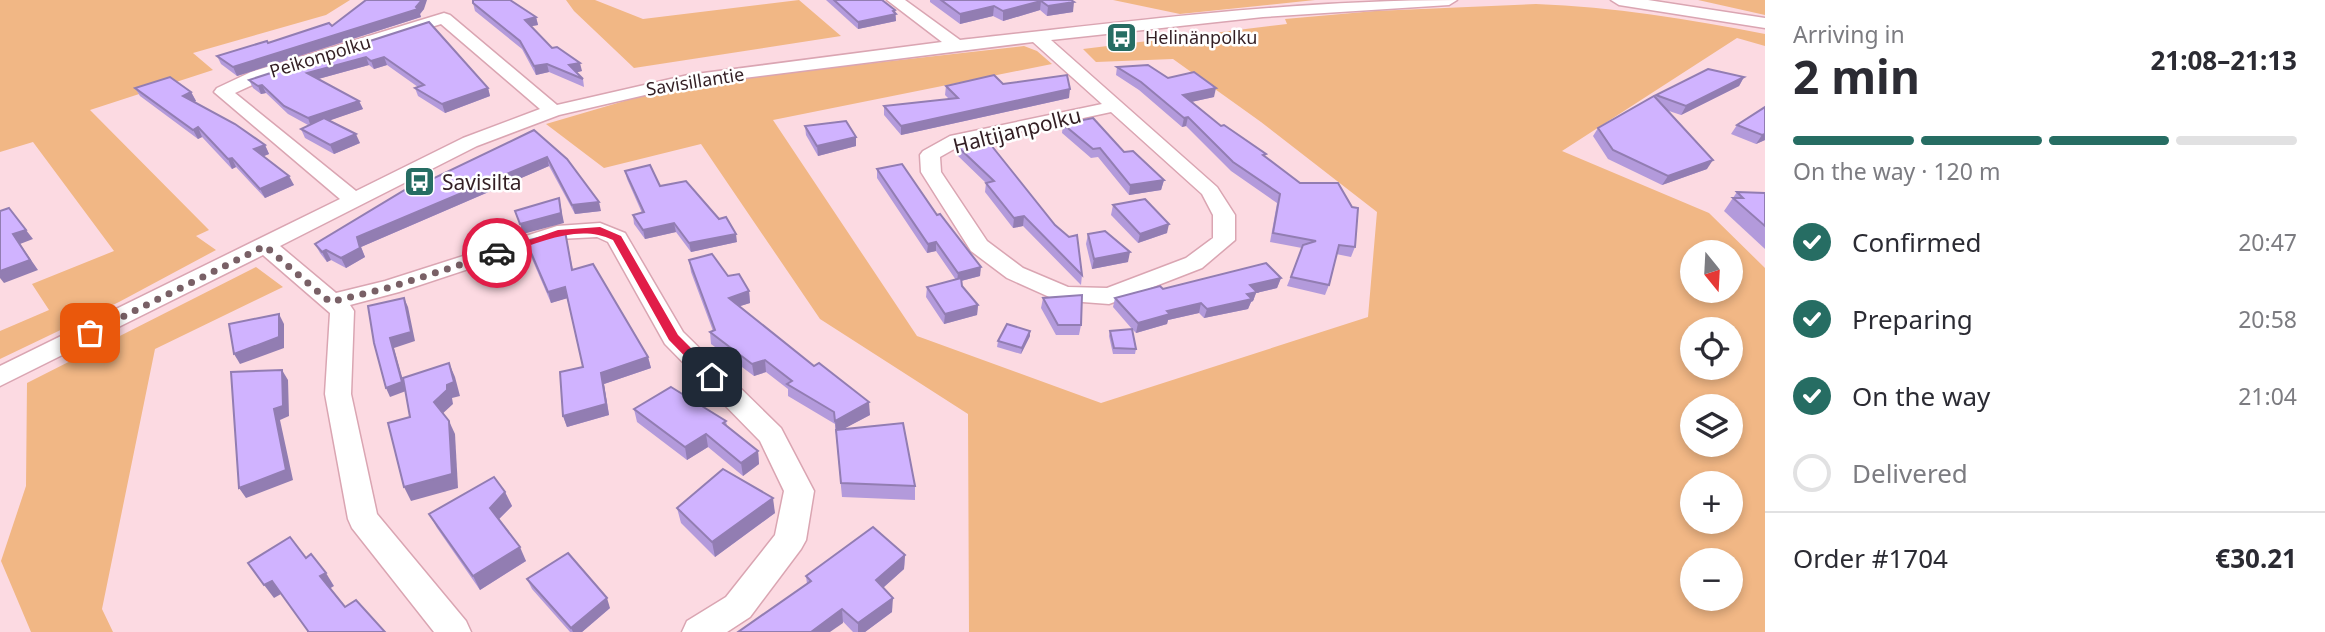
<!DOCTYPE html>
<meta charset="utf-8">
<style>
:root{--surface:#fff;--page:#f2f2f3;--text:#2b2b33;--muted:#7c7c81;--line:#e1e1e2;--accent:#266d63}
body{margin:0;font-family:"Noto Sans",sans-serif;background:var(--page);color:var(--text);height:100vh;display:flex;flex-direction:column;font-size:26px;white-space:nowrap}
*{box-sizing:border-box;margin:0}
p{font-size:23px;color:var(--muted)}
.icon{flex:none;width:38px;height:38px;fill:none;stroke:currentColor;stroke-width:2;stroke-linecap:round;stroke-linejoin:round}
.map{position:relative;flex:1;overflow:hidden}
.side{display:flex;flex-direction:column;background:var(--surface);width:560px}
.side>*{flex:none}
.needle{width:46px;rotate:162deg}
.tools{position:absolute;left:1680px;top:240px;display:grid;gap:14px}
.tools a{display:grid;place-items:center;width:63px;height:63px;border-radius:50%;background:var(--surface);box-shadow:0 4px 10px #0003;font-size:35px}
.pin{position:absolute;display:grid;place-items:center;width:60px;height:60px;color:#fff;margin:-30px;border-radius:14px;box-shadow:0 4px 10px #0006}
.courier{position:absolute;display:grid;place-items:center;width:70px;height:70px;margin:-35px;border:5px solid #e11d48;border-radius:50%;background:#fff;color:#222;box-shadow:0 2px 9px #0007}
.head em{font-style:normal;font-weight:700}
.head div{display:flex;flex-direction:column-reverse}
.head{display:flex;align-items:center;justify-content:space-between;height:119px;padding:0 28px}
h1{font-size:46px;font-weight:700;line-height:52px}
.bar{display:grid;grid-template-columns:repeat(4,1fr);gap:10px 7px;align-content:center;height:84px;padding:0 28px}
.bar i{height:9px;border-radius:5px;background:var(--line)}
.bar .active{background:var(--accent)}
.bar p{grid-column:span 4}
.line{display:flex;align-items:center;gap:18px;padding:0 28px;border-top:2px solid var(--line)}
.line div{flex:1}
ol{padding:0 28px;list-style:none}
li{display:flex;align-items:center;gap:21px;height:77px}
li p{margin-inline-start:auto}
li .icon{padding:7px;border-radius:50%;background:var(--accent);color:#fff;stroke-width:4}
li:last-child{color:var(--muted)}
li i{width:38px;height:38px;border:4px solid var(--line);border-radius:50%}
main{display:flex;flex:1;min-height:0}
.map>svg:first-child{display:block}
.green{fill:#f1b785;fill-rule:evenodd}
.lines{fill:none;stroke-linecap:round;stroke-linejoin:round}
.minor-casing{stroke:#daa5b2;stroke-width:3}
.minor{fill:#fff;fill-rule:evenodd}
.wall{fill:#b39adb}
.shaded-wall{fill:#927db2}
.building{fill:#d0b3ff;stroke:#927db2;stroke-width:2}
.route{fill:#e11d48}
.done{stroke:#796066;stroke-width:7;stroke-dasharray:0 12.6}
.labels{text-anchor:middle;dominant-baseline:central;stroke-width:5;stroke-linejoin:round;paint-order:stroke}
.far-poi-label{font-size:18px;fill:#331f24;stroke:#fff;text-anchor:start}
.far-street-label{font-size:18px;fill:#331f24;stroke:#fff}
.street-label{font-size:21px;fill:#331f24;stroke:#fff}
.poi-label{font-size:21px;fill:#331f24;stroke:#fff;text-anchor:start}
</style>
<main>
<div class="map">
<svg width="1765" height="632" viewBox="0 0 1765 632">
<rect width="100%" height="100%" fill="#fcdae2"/>
<g class="green">
<path d="M0,0H350L326,15L193,53L213,70L90,110L209,230L196,236L216,250L119,302L0,359V331L49,310L32,284L114,251L33,142L0,152Z"/>
<path d="M566,0H595L643,19L799,0L841,36L634,68L574,11Z"/>
<path d="M1113,0H1315L1180,14Z"/>
<path d="M1698,0H1765V15Z"/>
<path d="M1536,4C1613,7 1689,19 1765,34V46L1737,38L1562,151L1709,213L1765,268V632H969L968,414L820,319L701,144L604,168L546,124L655,92L740,78L1024,46L1037,51L1052,64L773,120L917,336L1101,403L1368,317L1377,212L1261,122L1173,59L1096,62L1083,49L1287,24L1285,19L1375,11ZM1692,252H1731V290H1692ZM1692,329H1731V368H1692ZM1692,406H1731V444H1692ZM1692,483H1731V522H1692ZM1692,560H1731V598H1692Z"/>
<path d="M256,267L283,287L155,349L102,609L113,632H31L1,561L26,486L27,383Z"/>
</g>
<g class="lines">
<defs>
<g id="minor">
<path d="M887,0H905L960,40C1126,22 1290,0 1457,0L1449,5L1263,17L1051,40L1217,187L1235,215V240L1202,268L1117,301L1109,304L1056,300L1007,278L971,251L921,172L920,155L923,151L950,136L1102,104L1033,42L688,85L559,115L477,146L280,246L336,293L385,281L557,226L600,223L625,233L683,332L781,428L814,491L806,540L801,549L750,617L727,632H682L687,621L726,597L775,535L784,491L760,441L665,344L608,242L597,237L559,239L399,292L350,305L354,311L351,394L377,514L466,621L471,632H434L352,528L348,519L325,394L330,313L263,255L0,386V366L340,199L214,92L217,88L251,72L444,13L450,15L557,105L688,75L942,42ZM441,24L540,109L463,138L356,191L235,93L263,80ZM1111,112L1202,194L1213,215V238L1186,258L1107,288L1068,287L1023,268L987,241L941,172L940,157L963,144Z"/>
<path d="M1611,0H1648L1765,18V28L1619,5Z"/>
</g>
</defs>
<use href="#minor" class="minor-casing"/>
<use href="#minor" class="minor"/>
</g>
<g class="wall">
<path d="M826,0H882L895,10L896,21L858,29Z"/>
<path d="M930,0H1071L1073,12L1047,16L1040,10L1003,21L993,16L960,24L930,2Z"/>
<path d="M473,3L536,17L538,25L531,26L552,48L582,71L576,72L583,79L584,87L549,72L536,75L522,49L475,11Z"/>
<path d="M424,9L420,14L421,17L237,76L221,64L217,56L268,43L332,26Z"/>
<path d="M429,22L488,88L490,96L445,113L418,96L415,88L418,87L387,65L374,69L369,65L318,79L359,101L363,109L330,120L360,143L334,154L305,138L301,129L308,125L288,114L266,93L261,94L253,88L249,80Z"/>
<path d="M1117,67L1168,78L1214,97L1191,102L1221,126L1266,157L1355,247L1351,257L1336,254L1329,285L1325,295L1287,286L1302,248L1270,242L1277,203L1231,171L1186,126L1182,127L1139,90L1116,75Z"/>
<path d="M1744,77L1739,86L1681,115L1666,110L1707,169L1662,185L1608,159L1593,136L1598,128L1655,97L1656,95Z"/>
<path d="M1003,84L1069,98L901,135L884,115V106L949,99L945,95L946,86Z"/>
<path d="M135,88L191,92L196,101L194,102L265,145L269,154L264,156L294,185L265,198L236,167L232,169L202,137L198,139L140,96Z"/>
<path d="M1765,107V140L1756,144L1731,134L1737,125Z"/>
<path d="M1063,124L1124,152L1164,180L1161,190L1129,195L1098,157L1091,158L1062,133Z"/>
<path d="M805,126L856,137V146L818,156L806,135Z"/>
<path d="M534,130L601,211L575,214L549,166L361,247L365,257L346,268L331,260L327,262L320,253L315,244L422,184Z"/>
<path d="M987,140L1082,275L1081,285L1023,226L1013,228L985,192L986,183L957,155V146Z"/>
<path d="M877,169L980,276L961,281L962,286L978,305L977,315L944,324L926,297L927,287L956,280L936,251L927,253L877,178Z"/>
<path d="M625,171L660,186L737,242L691,252L676,232L645,239L634,224L633,215L642,213L627,179Z"/>
<path d="M1737,192L1765,193V249L1724,211Z"/>
<path d="M1113,205L1167,233L1138,243L1111,215Z"/>
<path d="M1088,234L1128,262L1092,269L1086,244Z"/>
<path d="M526,241H567L573,270L648,357L651,368L604,384L609,415L567,427L563,416L583,367L567,298L551,303L529,252Z"/>
<path d="M689,260L728,276L749,291L750,303L740,306L870,415L843,429L915,486V500L842,497L835,424L788,396V389L766,372L754,376L711,344L710,332L713,331L691,272Z"/>
<path d="M1281,278L1277,288L1256,293L1253,301L1251,302L1248,309L1204,318L1199,313L1168,320L1167,324L1136,333L1132,329L1136,349L1135,354H1113L1109,336L1110,331L1132,329L1113,307L1115,298L1163,289Z"/>
<path d="M1043,298L1081,325L1079,335H1056L1041,308Z"/>
<path d="M1030,336L1021,354L997,347L998,341Z"/>
<path d="M634,409L726,421L727,426L758,451L759,464L743,476L708,447L687,460L637,422Z"/>
<path d="M505,492L512,506L499,519L526,561L480,590L437,528L429,514Z"/>
<path d="M677,508L775,513L715,557L681,523Z"/>
<path d="M905,555L904,569L883,588L892,612L865,632H853L807,584L806,576Z"/>
<path d="M527,579L610,608L582,632H570L532,589Z"/>
</g>
<g class="shaded-wall">
<path d="M422,0H427L424,9L420,14L421,17L237,76L233,67L416,7Z"/>
<path d="M1041,1L1040,10L1003,21V11Z"/>
<path d="M1074,2L1073,12L1047,16L1048,6Z"/>
<path d="M994,6L993,16L960,24V14Z"/>
<path d="M895,10L896,21L858,29V22Z"/>
<path d="M536,17L538,25L527,27L525,20Z"/>
<path d="M366,57L369,65L311,81L307,73Z"/>
<path d="M384,57L387,65L374,69L371,61Z"/>
<path d="M580,63L582,71L571,74L569,65Z"/>
<path d="M547,64L549,72L536,75L534,66Z"/>
<path d="M1744,77L1739,86L1681,115L1686,106Z"/>
<path d="M262,85L266,93L261,94L258,86Z"/>
<path d="M488,88L490,96L445,113L442,104Z"/>
<path d="M1216,88L1214,97L1182,104L1183,95Z"/>
<path d="M1070,89L1069,98L901,135V126Z"/>
<path d="M191,92L196,101L187,105L183,96Z"/>
<path d="M359,101L363,109L311,127L308,118Z"/>
<path d="M1188,117L1186,126L1182,127L1184,118Z"/>
<path d="M198,127L202,137L198,139L193,130Z"/>
<path d="M356,134L360,143L334,154L330,145Z"/>
<path d="M1765,134V140L1756,144L1762,135Z"/>
<path d="M856,137V146L818,156L817,146Z"/>
<path d="M265,145L269,154L259,158L254,149Z"/>
<path d="M547,157L549,166L361,247L365,257L346,268L341,258L357,237Z"/>
<path d="M232,158L236,167L232,169L228,159Z"/>
<path d="M1713,160L1707,169L1662,185L1668,176Z"/>
<path d="M289,176L294,185L265,198L260,189Z"/>
<path d="M1164,180L1161,190L1129,195L1130,185Z"/>
<path d="M559,198L564,223L523,234L520,224Z"/>
<path d="M599,202L601,211L575,214L572,205Z"/>
<path d="M1024,216L1023,226L1013,228L1014,218Z"/>
<path d="M674,223L676,232L645,239L643,230Z"/>
<path d="M1169,224L1167,233L1138,243L1140,234Z"/>
<path d="M26,230L33,239L20,244L38,270L4,283L0,278V271L13,234Z"/>
<path d="M736,234L737,242L691,252L689,243Z"/>
<path d="M936,242V251L927,253L928,244Z"/>
<path d="M326,250L331,260L327,262L322,252Z"/>
<path d="M1130,252L1128,262L1092,269L1094,259Z"/>
<path d="M981,267L980,276L957,282L958,273Z"/>
<path d="M1281,278L1277,288L1256,293L1253,301L1251,302L1248,309L1204,318L1207,309L1250,285Z"/>
<path d="M565,287L568,298L551,303L548,292Z"/>
<path d="M749,291L750,303L731,309L729,298Z"/>
<path d="M404,298L408,307L415,341L394,348L406,391L390,397L386,388L390,338Z"/>
<path d="M1201,303L1199,313L1168,320L1167,324L1136,333L1138,323L1167,311Z"/>
<path d="M978,305L977,315L944,324L945,314Z"/>
<path d="M279,314L284,324V348L240,364L234,354Z"/>
<path d="M1030,331V336L1021,354L1022,348Z"/>
<path d="M648,357L651,368L604,384L609,415L567,427L563,416L601,373Z"/>
<path d="M765,360L766,372L754,376L752,364Z"/>
<path d="M449,363L455,377L460,396L452,398L453,404L440,416L434,402L447,385Z"/>
<path d="M282,370L288,380L289,416L280,420L293,480L246,498L239,488L274,409Z"/>
<path d="M869,402L870,415L836,433L835,421Z"/>
<path d="M449,421L455,434L458,488L411,501L404,487Z"/>
<path d="M706,434L708,447L687,460L685,447Z"/>
<path d="M758,451L759,464L743,476L741,463Z"/>
<path d="M505,492L512,506L496,522L490,508Z"/>
<path d="M773,498L775,513L715,557L712,542Z"/>
<path d="M520,547L526,561L480,590L473,576Z"/>
<path d="M905,555L904,569L876,594V580Z"/>
<path d="M326,573L334,586L329,589L320,576Z"/>
<path d="M272,581L281,594L274,598L264,585Z"/>
<path d="M607,598L610,608L582,632H573L571,628Z"/>
<path d="M893,598L892,612L865,632H858V623Z"/>
<path d="M842,609L843,623L830,632H811Z"/>
</g>
<g class="building">
<path d="M366,0H422L416,7L418,9L233,67L217,56L267,41L268,43L329,23L332,26Z"/>
<path d="M473,0H510L536,17L525,20L552,48L557,47L580,63L569,65L583,79L547,64L534,66L520,41L473,3Z"/>
<path d="M834,0H882L895,10L893,11L896,14L858,22Z"/>
<path d="M941,0H1071L1074,2L1048,6L1041,1L1003,11L994,6L960,14Z"/>
<path d="M429,22L488,88L442,104L415,88L424,85L384,57L371,61L366,57L307,73L359,101L308,118L284,106L262,85L258,86L249,80Z"/>
<path d="M1148,65L1168,78L1194,72L1216,88L1183,95L1221,126L1224,125L1266,154L1263,155L1300,183H1338L1352,207L1358,208L1355,247L1339,245L1329,285L1291,277L1303,245L1316,241L1273,233L1280,194L1233,162L1188,117L1184,118L1141,82L1117,67Z"/>
<path d="M1708,69L1744,77L1686,106L1656,95Z"/>
<path d="M994,75L1003,84L1067,75L1070,89L901,126L884,106L958,98L946,86Z"/>
<path d="M170,77L191,92L183,96L235,124L265,145L254,149L289,176L260,189L232,158L228,159L198,127L193,130L135,88Z"/>
<path d="M1654,96L1713,160L1668,176L1613,150L1598,128Z"/>
<path d="M1765,107V134L1762,135L1737,125Z"/>
<path d="M324,118L356,134L330,145L301,129Z"/>
<path d="M1093,118L1124,152L1133,151L1164,180L1130,185L1100,148L1093,149L1063,124Z"/>
<path d="M846,121L856,137L817,146L805,126Z"/>
<path d="M534,130L567,159L599,202L572,205L547,157L357,237L360,248L341,258L326,250L322,252L315,244L418,182L422,184Z"/>
<path d="M987,140L1055,225L1069,237L1077,235L1082,275L1024,216L1014,218L986,183L994,181L957,146Z"/>
<path d="M902,164L937,215L940,214L981,267L958,273L936,242L928,244L877,169Z"/>
<path d="M650,165L660,186L686,181L719,219L726,217L736,234L689,243L674,223L643,230L633,215L644,212L625,171Z"/>
<path d="M1737,192L1765,193V226L1733,198H1743Z"/>
<path d="M559,198L561,213L520,224L515,211Z"/>
<path d="M1145,199L1169,224L1140,234L1113,205Z"/>
<path d="M9,208L26,230L13,234L30,260L0,271V211Z"/>
<path d="M565,231L572,270L593,264L648,357L601,373L606,404L563,416L560,372L583,367L565,287L548,292L526,241Z"/>
<path d="M1105,231L1130,252L1094,259L1088,234Z"/>
<path d="M712,254L728,276L739,274L749,291L729,298L814,366L819,363L869,402L835,421L834,412L787,384L792,381L765,360L752,364L710,332L715,330L689,260Z"/>
<path d="M1266,263L1281,278L1250,285L1257,292L1247,294L1252,299L1207,309L1201,303L1167,311L1170,314L1138,323L1115,298L1160,286L1163,289Z"/>
<path d="M961,278L962,286L978,305L945,314L927,287Z"/>
<path d="M1082,295L1081,325H1058L1043,298Z"/>
<path d="M404,298L411,332L390,338L402,382L386,388L374,343L368,306Z"/>
<path d="M279,314V337L234,354L229,324Z"/>
<path d="M1007,324L1030,331L1022,348L998,341Z"/>
<path d="M1132,329L1136,349L1114,348L1110,331Z"/>
<path d="M449,363L454,382L447,385V390L434,402L449,421L452,474L404,487L388,423L410,417L403,378Z"/>
<path d="M282,370L283,406L274,409L286,470L239,488L231,372Z"/>
<path d="M671,387L726,421L723,423L758,451L741,463L706,434L685,447L634,409Z"/>
<path d="M903,423L915,486L841,483L836,430Z"/>
<path d="M723,469L773,498L712,542L677,508Z"/>
<path d="M494,477L505,492L490,508L520,547L473,576L429,514Z"/>
<path d="M873,527L905,555L876,580L893,598L858,623L842,609L811,632H738L811,581L806,576Z"/>
<path d="M290,537L306,558L311,554L326,573L320,576L345,607L356,600L385,632H308V631L272,581L264,585L248,563Z"/>
<path d="M568,553L607,598L571,628L527,579Z"/>
</g>
<path class="route" d="M600,227L621,236L678,335L717,374V380H708L669,340L613,240C576,222 534,246 497,256L492,253L558,230Z"/>
<g class="lines">
<path class="done" d="M90,333L265,246L330,302L391,287L497,253"/>
</g>
<defs>
<symbol id="bus-square" viewBox="-11 -11 22 22"><rect x="-9" y="-9" width="18" height="18" rx="4" fill="#266d63" stroke="#fff"/><path d="M-5-6H5V4H4V6H2V4H-2V6H-4V4H-5ZM-3.5-4V0h7V-4ZM-3.5 1.2v1.5H-2V1.2ZM2 1.2v1.5H3.5V1.2Z" fill="#fff"/></symbol>
</defs>
<g fill-rule="evenodd">
<use href="#bus-square" x="1104" y="20" width="35" height="35"/>
<use href="#bus-square" x="402" y="164" width="35" height="35"/>
</g>
<g class="labels">
<g class="far-poi-label">
<text x="1145" y="37">Helinänpolku</text>
</g>
<g class="far-street-label">
<text transform="translate(320 56) rotate(-17)">Peikonpolku</text>
<text transform="translate(695 81) rotate(-9)">Savisillantie</text>
</g>
<g class="street-label">
<text transform="translate(1017 130) rotate(-14)">Haltijanpolku</text>
</g>
<g class="poi-label">
<text x="442" y="182">Savisilta</text>
</g>
</g>
</svg>
<div class="tools">
<a><svg class="needle" viewBox="-14 -14 28 28"><path d="M0-13l5 13h-10z" fill="#e53935"/><path d="M0 13l5-13h-10z" fill="#7c7c81"/></svg></a>
<a><svg class="icon" aria-label="locate" viewBox="0 0 24 24"><circle cx="12" cy="12" r="6"/><path d="M12 2v4M12 18v4M2 12h4M18 12h4"/></svg></a>
<a><svg class="icon" aria-label="layers" viewBox="0 0 24 24"><path d="M12 4l9 5-9 5-9-5zM3 14l9 5 9-5"/></svg></a>
<a>+</a>
<a>−</a>
</div>
<div class="pin" style="left:90px;top:333px;background:#ea580c"><svg class="icon" aria-label="bag" viewBox="0 0 24 24"><path d="M5 8h14l-1 12H6zM9 8a3 3 0 0 1 6 0"/></svg></div>
<div class="pin" style="left:712px;top:377px;background:#1f2937"><svg class="icon" aria-label="home" viewBox="0 0 24 24"><path d="M3 11l9-7 9 7M6 9v11h12V9"/></svg></div>
<div class="courier" style="left:497px;top:253px"><svg class="icon" aria-label="car" viewBox="0 0 24 24"><path d="M5 17H2v-5l4-1 3-4h7l3 4 3 1v5h-3M9 17h6M6 11h13"/><circle cx="7" cy="17" r="2"/><circle cx="17" cy="17" r="2"/></svg></div>
</div>
<section class="side">
<div class="head"><div><h1>2 min</h1><p>Arriving in</p></div><em>21:08–21:13</em></div>
<div class="bar"><i class="active"></i><i class="active"></i><i class="active"></i><i></i><p>On the way · 120 m</p></div>
<ol>
<li><svg class="icon" aria-label="check" viewBox="0 0 24 24"><path d="M5 12l5 5 9-10"/></svg>Confirmed<p>20:47</p></li>
<li><svg class="icon" aria-label="check" viewBox="0 0 24 24"><path d="M5 12l5 5 9-10"/></svg>Preparing<p>20:58</p></li>
<li><svg class="icon" aria-label="check" viewBox="0 0 24 24"><path d="M5 12l5 5 9-10"/></svg>On the way<p>21:04</p></li>
<li><i></i>Delivered</li>
</ol>
<div class="line" style="height:91px"><div>Order #1704</div><b>€30.21</b></div>
</section>
</main>
